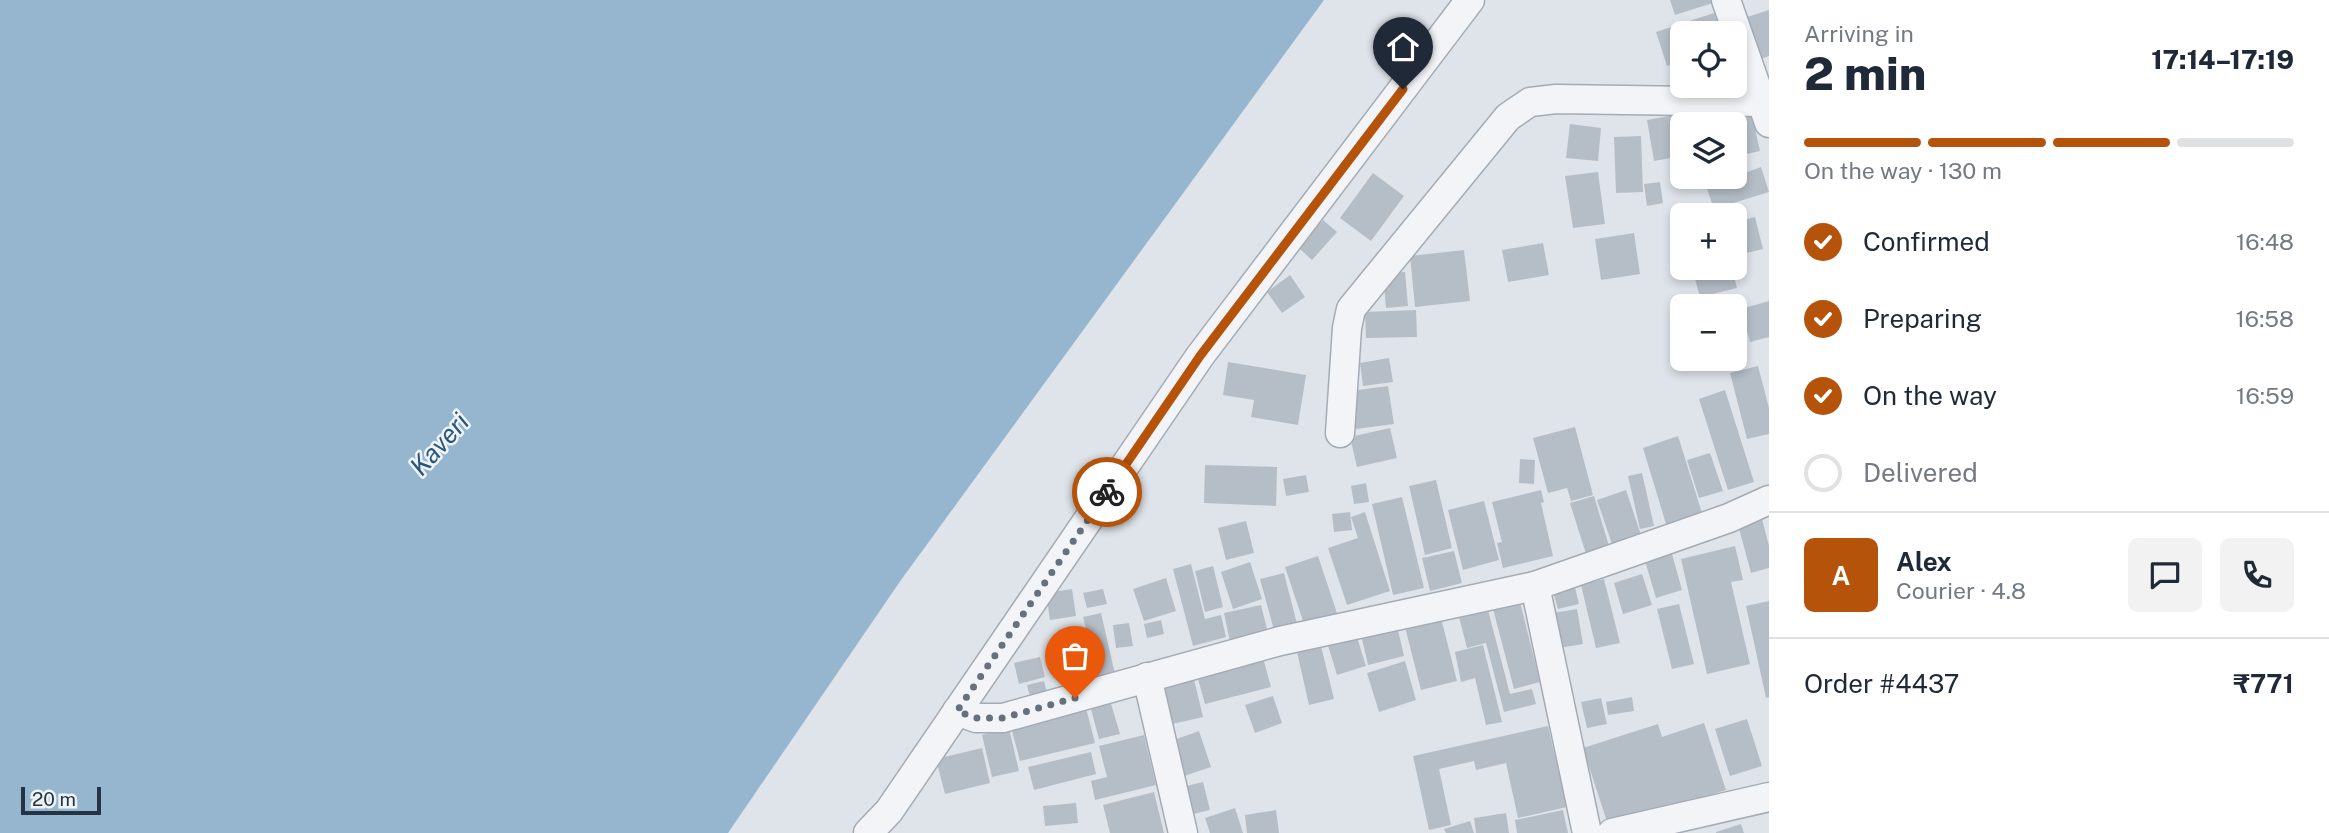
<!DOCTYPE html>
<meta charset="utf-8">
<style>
:root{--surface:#fff;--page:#f2f2f3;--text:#1f2937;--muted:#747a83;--line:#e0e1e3;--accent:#b45309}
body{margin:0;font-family:"Public Sans",sans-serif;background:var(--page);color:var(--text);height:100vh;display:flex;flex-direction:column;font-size:26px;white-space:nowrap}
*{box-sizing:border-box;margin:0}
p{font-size:23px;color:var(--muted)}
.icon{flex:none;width:38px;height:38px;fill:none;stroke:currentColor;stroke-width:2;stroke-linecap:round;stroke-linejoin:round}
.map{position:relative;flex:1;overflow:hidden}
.side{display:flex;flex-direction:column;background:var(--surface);width:560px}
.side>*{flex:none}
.tools{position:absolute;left:1670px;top:21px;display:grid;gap:14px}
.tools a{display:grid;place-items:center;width:77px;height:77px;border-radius:10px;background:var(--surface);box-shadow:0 4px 10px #0003;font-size:35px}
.scale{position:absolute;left:21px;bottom:18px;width:80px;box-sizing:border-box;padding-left:7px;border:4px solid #263342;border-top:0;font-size:19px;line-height:24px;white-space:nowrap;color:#263342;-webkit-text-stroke:5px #eef3f7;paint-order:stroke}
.pin{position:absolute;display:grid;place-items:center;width:60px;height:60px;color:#fff;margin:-72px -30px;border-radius:50% 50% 50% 0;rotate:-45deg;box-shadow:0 0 7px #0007}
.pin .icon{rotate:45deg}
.courier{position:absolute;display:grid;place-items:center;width:70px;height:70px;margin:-35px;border:5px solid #b45309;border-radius:50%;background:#fff;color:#222;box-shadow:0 2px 9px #0007}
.overview em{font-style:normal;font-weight:800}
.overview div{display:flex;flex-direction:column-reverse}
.overview{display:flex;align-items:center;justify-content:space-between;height:119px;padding:0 35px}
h1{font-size:46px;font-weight:800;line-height:52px}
.bar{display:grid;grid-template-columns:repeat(4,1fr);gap:10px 7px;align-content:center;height:84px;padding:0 35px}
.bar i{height:9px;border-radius:5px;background:var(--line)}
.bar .on{background:var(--accent)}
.bar p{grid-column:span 4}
.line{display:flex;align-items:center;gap:18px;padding:0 35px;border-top:2px solid var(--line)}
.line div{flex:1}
.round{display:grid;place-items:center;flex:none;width:74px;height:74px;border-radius:10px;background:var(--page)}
ol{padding:0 35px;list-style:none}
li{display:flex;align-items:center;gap:21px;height:77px}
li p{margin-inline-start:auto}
li .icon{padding:7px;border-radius:50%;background:var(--accent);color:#fff;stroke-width:4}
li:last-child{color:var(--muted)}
li i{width:38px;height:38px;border:4px solid var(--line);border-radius:50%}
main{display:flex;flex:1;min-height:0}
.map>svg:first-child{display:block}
.water{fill:#95b6ce}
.building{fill:#b5bec7}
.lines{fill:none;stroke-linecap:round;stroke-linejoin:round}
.minor-casing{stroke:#a4abb4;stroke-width:31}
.minor{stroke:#f2f4f7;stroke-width:28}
.done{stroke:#67717d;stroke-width:7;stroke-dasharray:0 12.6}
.route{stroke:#b45309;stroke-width:9}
.labels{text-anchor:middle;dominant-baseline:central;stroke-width:5;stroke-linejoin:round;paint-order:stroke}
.water-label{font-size:26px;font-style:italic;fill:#2b567b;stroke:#eef3f7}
</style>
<main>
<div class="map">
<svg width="1769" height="833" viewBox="0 0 1769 833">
<rect width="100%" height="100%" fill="#dfe4ea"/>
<path class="water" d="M0,0H1324L901,580L728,833H0Z"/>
<g class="building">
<path d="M1670,0H1719V1L1675,15Z"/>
<path d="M1769,10V56L1755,61L1741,19Z"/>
<path d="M1714,13L1722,33H1682V61L1667,66L1656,32Z"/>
<path d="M1675,115L1682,156L1654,161L1647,120Z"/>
<path d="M1752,115L1760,151L1734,157V124L1719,123Z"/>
<path d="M1570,124L1601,128L1598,161L1566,158Z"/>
<path d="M1641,136L1643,192L1616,193L1614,137Z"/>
<path d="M1761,167L1769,192L1714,209L1703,177H1734Z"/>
<path d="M1598,172L1605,224L1573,228L1565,176Z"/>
<path d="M1373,173L1404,196L1371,241L1340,218Z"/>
<path d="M1660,182L1663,203L1647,206L1644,184Z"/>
<path d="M1755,217L1763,249L1734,256V223Z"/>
<path d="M1323,220L1337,232L1312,260L1299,248Z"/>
<path d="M1634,233L1640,274L1601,280L1595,239Z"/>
<path d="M1543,243L1549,275L1508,282L1502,250Z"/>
<path d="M1464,250L1470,301L1415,307L1410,256Z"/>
<path d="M1692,268H1732L1737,288L1700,297Z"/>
<path d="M1405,272L1408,306L1386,308L1383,274Z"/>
<path d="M1290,275L1305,297L1282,313L1267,292Z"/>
<path d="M1769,301V337L1750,342L1741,309Z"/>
<path d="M1416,310L1417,337L1366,338L1365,312Z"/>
<path d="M1389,358L1393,382L1363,386L1360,363Z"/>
<path d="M1228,362L1306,375L1298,425L1251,417L1254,400L1223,395Z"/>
<path d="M1758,366L1769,408V434L1747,439L1730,373Z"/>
<path d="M1388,386L1394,424L1356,429L1351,391Z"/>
<path d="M1725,390L1754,482L1728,490L1699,399Z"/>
<path d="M1575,427L1593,495L1571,501L1567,488L1548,493L1533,438Z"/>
<path d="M1390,428L1397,458L1357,467L1350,437Z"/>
<path d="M1678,436L1702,513L1666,524L1643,448Z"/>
<path d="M1710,453L1723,491L1699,498L1687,460Z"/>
<path d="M1520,459L1535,460L1534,484L1519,483Z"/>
<path d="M1205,465L1277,467L1276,506L1204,503Z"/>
<path d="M1642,473L1654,526L1640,529L1628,476Z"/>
<path d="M1306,475L1309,492L1286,496L1283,479Z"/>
<path d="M1436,480L1452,548L1425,555L1409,486Z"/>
<path d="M1366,483L1369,502L1354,504L1351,486Z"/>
<path d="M1541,490L1544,502L1541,503L1553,556L1503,568L1497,543L1502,542L1492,502Z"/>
<path d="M1626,490L1642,538L1613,547L1597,500Z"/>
<path d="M1594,496L1609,546L1586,554L1570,503Z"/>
<path d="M1402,497L1424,588L1393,595L1372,504Z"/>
<path d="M1484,501L1499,560L1463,570L1448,510Z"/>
<path d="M1350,512L1352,530L1334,532L1332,514Z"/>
<path d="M1365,512L1390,591L1347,605L1328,548L1358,538L1351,517Z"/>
<path d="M1761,515L1769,546V568L1751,573L1737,521Z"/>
<path d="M1246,521L1254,553L1226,560L1218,528Z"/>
<path d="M1735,546L1743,580L1731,582L1750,664L1707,674L1681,559Z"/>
<path d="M1454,551L1462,583L1430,591L1422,558Z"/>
<path d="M1672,554L1682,590L1656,598L1645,561Z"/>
<path d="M1318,556L1337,613L1304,624L1285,567Z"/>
<path d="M1250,562L1262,599L1233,609L1221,572Z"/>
<path d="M1191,564L1205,619L1221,615L1226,637L1193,646L1173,569Z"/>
<path d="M1213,566L1223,607L1205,612L1195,571Z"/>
<path d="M1284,573L1297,624L1274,630L1260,579Z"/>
<path d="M1642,574L1652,605L1623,614L1614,583Z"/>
<path d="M1166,578L1176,611L1144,621L1133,589Z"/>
<path d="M1604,579L1620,643L1596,648L1581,585Z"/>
<path d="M1574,583L1579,604L1558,609L1552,588Z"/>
<path d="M1072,589L1076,616L1050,620L1046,593Z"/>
<path d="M1103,589L1107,604L1087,608L1083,593Z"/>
<path d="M1769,601V697L1766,698L1746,606Z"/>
<path d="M1520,602L1540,682L1514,689L1493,609Z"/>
<path d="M1679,604L1694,664L1672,669L1657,609Z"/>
<path d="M1261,605L1268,633L1230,642L1224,613Z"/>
<path d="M1487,606L1510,694L1532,689L1536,704L1504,712L1486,643L1467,648L1458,613Z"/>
<path d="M1577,609L1583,644L1553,649L1548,614Z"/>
<path d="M1439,610L1457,681L1421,690L1403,619Z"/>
<path d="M1101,613L1115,674L1098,678L1091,650L1072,654L1069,641L1088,637L1083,617Z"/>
<path d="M1161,620L1164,634L1147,638L1144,624Z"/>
<path d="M1129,623L1133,646L1116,648L1113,625Z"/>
<path d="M1397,626L1404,656L1368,665L1361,635Z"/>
<path d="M1356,634L1366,666L1337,675L1327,642Z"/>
<path d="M1319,638L1334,699L1309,705L1295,643Z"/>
<path d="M1483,645L1502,722L1486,725L1475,678L1461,682L1455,652Z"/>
<path d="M1262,654L1271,687L1205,704L1196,672Z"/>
<path d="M1089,655L1097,685L1079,690L1070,660Z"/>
<path d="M1040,657L1045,677L1019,684L1014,663Z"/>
<path d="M1405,661L1416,700L1379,712L1367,673Z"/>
<path d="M1193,675L1203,717L1168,725L1158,683Z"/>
<path d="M1044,681L1048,696L1031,701L1027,685Z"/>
<path d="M1273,696L1282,723L1255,733L1245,705Z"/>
<path d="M1109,697L1120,734L1099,739L1089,702Z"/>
<path d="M1632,697L1634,711L1608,715L1606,702Z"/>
<path d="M1601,698L1607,724L1587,728L1581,702Z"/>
<path d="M1086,708L1095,743L1020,761L1011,727Z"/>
<path d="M1747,719L1762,766L1730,776L1715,729Z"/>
<path d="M1704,723L1726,790L1609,828L1583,748L1658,724L1662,737Z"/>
<path d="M1548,726L1567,807L1518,818L1506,763L1476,770L1474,761L1439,769L1451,825L1429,830L1413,756Z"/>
<path d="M1009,728L1019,771L992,777L982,735Z"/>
<path d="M1199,731L1211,767L1175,779L1163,744Z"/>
<path d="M1144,735L1156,785L1095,800L1091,781L1107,777L1099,746Z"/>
<path d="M982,748L990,783L945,794L936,759Z"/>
<path d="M1091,752L1096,774L1034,790L1028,767Z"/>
<path d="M1203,782L1210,810L1185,816L1178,788Z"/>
<path d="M1154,792L1164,833H1110L1103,805Z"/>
<path d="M1076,803L1078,823L1045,826L1043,806Z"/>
<path d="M1235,808L1243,833H1210L1205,818Z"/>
<path d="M1276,810L1279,833H1247L1245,815Z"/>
<path d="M1563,810L1568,833H1517L1515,820Z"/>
<path d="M1506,813L1509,833H1476L1474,818Z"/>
<path d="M1470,821L1474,833H1446L1444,829Z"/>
<path d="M1741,824L1744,833H1716V832Z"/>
</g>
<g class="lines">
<defs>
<g id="minor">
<path d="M1726,0L1769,123"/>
<path d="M1340,433L1347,328L1351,309L1508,117L1530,102L1556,99L1762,102"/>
<path d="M1535,586L1587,833"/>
<path d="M1147,677L1183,833"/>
<path d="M957,711L976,718H1003L1280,641L1535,586L1729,518L1769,500"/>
<path d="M868,833L889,811L1200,356L1470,0"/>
<path d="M1612,833L1769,797"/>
</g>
</defs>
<use href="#minor" class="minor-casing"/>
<use href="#minor" class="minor"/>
</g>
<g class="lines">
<path class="done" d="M1075,698L1003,718H976L957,711L1107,492"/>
<path class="route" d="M1107,492L1200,356L1403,89"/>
</g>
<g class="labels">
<g class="water-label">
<text transform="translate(439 444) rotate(-48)">Kaveri</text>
</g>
</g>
</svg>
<div class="tools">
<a><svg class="icon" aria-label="locate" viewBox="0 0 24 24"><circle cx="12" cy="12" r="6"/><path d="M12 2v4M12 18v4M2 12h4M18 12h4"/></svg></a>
<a><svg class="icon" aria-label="layers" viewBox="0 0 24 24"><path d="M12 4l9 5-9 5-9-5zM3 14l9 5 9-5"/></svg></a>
<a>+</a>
<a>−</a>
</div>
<div class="scale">20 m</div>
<div class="pin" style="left:1075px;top:698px;background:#ea580c"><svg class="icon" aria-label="bag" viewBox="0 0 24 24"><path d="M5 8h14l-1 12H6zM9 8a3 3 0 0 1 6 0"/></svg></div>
<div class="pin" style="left:1403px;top:89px;background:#1f2937"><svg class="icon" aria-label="home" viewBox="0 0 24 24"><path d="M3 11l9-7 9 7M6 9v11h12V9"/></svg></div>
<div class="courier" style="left:1107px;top:492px"><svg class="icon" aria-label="bike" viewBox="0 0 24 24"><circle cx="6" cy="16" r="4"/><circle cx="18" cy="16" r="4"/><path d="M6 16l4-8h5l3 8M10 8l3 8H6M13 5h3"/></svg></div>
</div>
<section class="side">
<div class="overview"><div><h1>2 min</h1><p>Arriving in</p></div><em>17:14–17:19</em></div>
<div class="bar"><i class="on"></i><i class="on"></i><i class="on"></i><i></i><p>On the way · 130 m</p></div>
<ol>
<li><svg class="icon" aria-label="check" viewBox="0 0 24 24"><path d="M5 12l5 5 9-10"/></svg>Confirmed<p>16:48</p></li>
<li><svg class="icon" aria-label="check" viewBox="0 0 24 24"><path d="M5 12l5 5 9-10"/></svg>Preparing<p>16:58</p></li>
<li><svg class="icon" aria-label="check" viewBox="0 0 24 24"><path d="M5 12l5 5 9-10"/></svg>On the way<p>16:59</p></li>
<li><i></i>Delivered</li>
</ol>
<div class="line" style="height:126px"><b class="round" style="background:var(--accent);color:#fff">A</b><div><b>Alex</b><p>Courier · 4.8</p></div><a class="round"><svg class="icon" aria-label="chat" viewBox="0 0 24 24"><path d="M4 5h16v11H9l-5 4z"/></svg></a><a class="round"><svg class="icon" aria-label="phone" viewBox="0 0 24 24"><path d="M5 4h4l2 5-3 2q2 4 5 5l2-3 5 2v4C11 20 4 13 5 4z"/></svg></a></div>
<div class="line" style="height:91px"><div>Order #4437</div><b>₹771</b></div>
</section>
</main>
